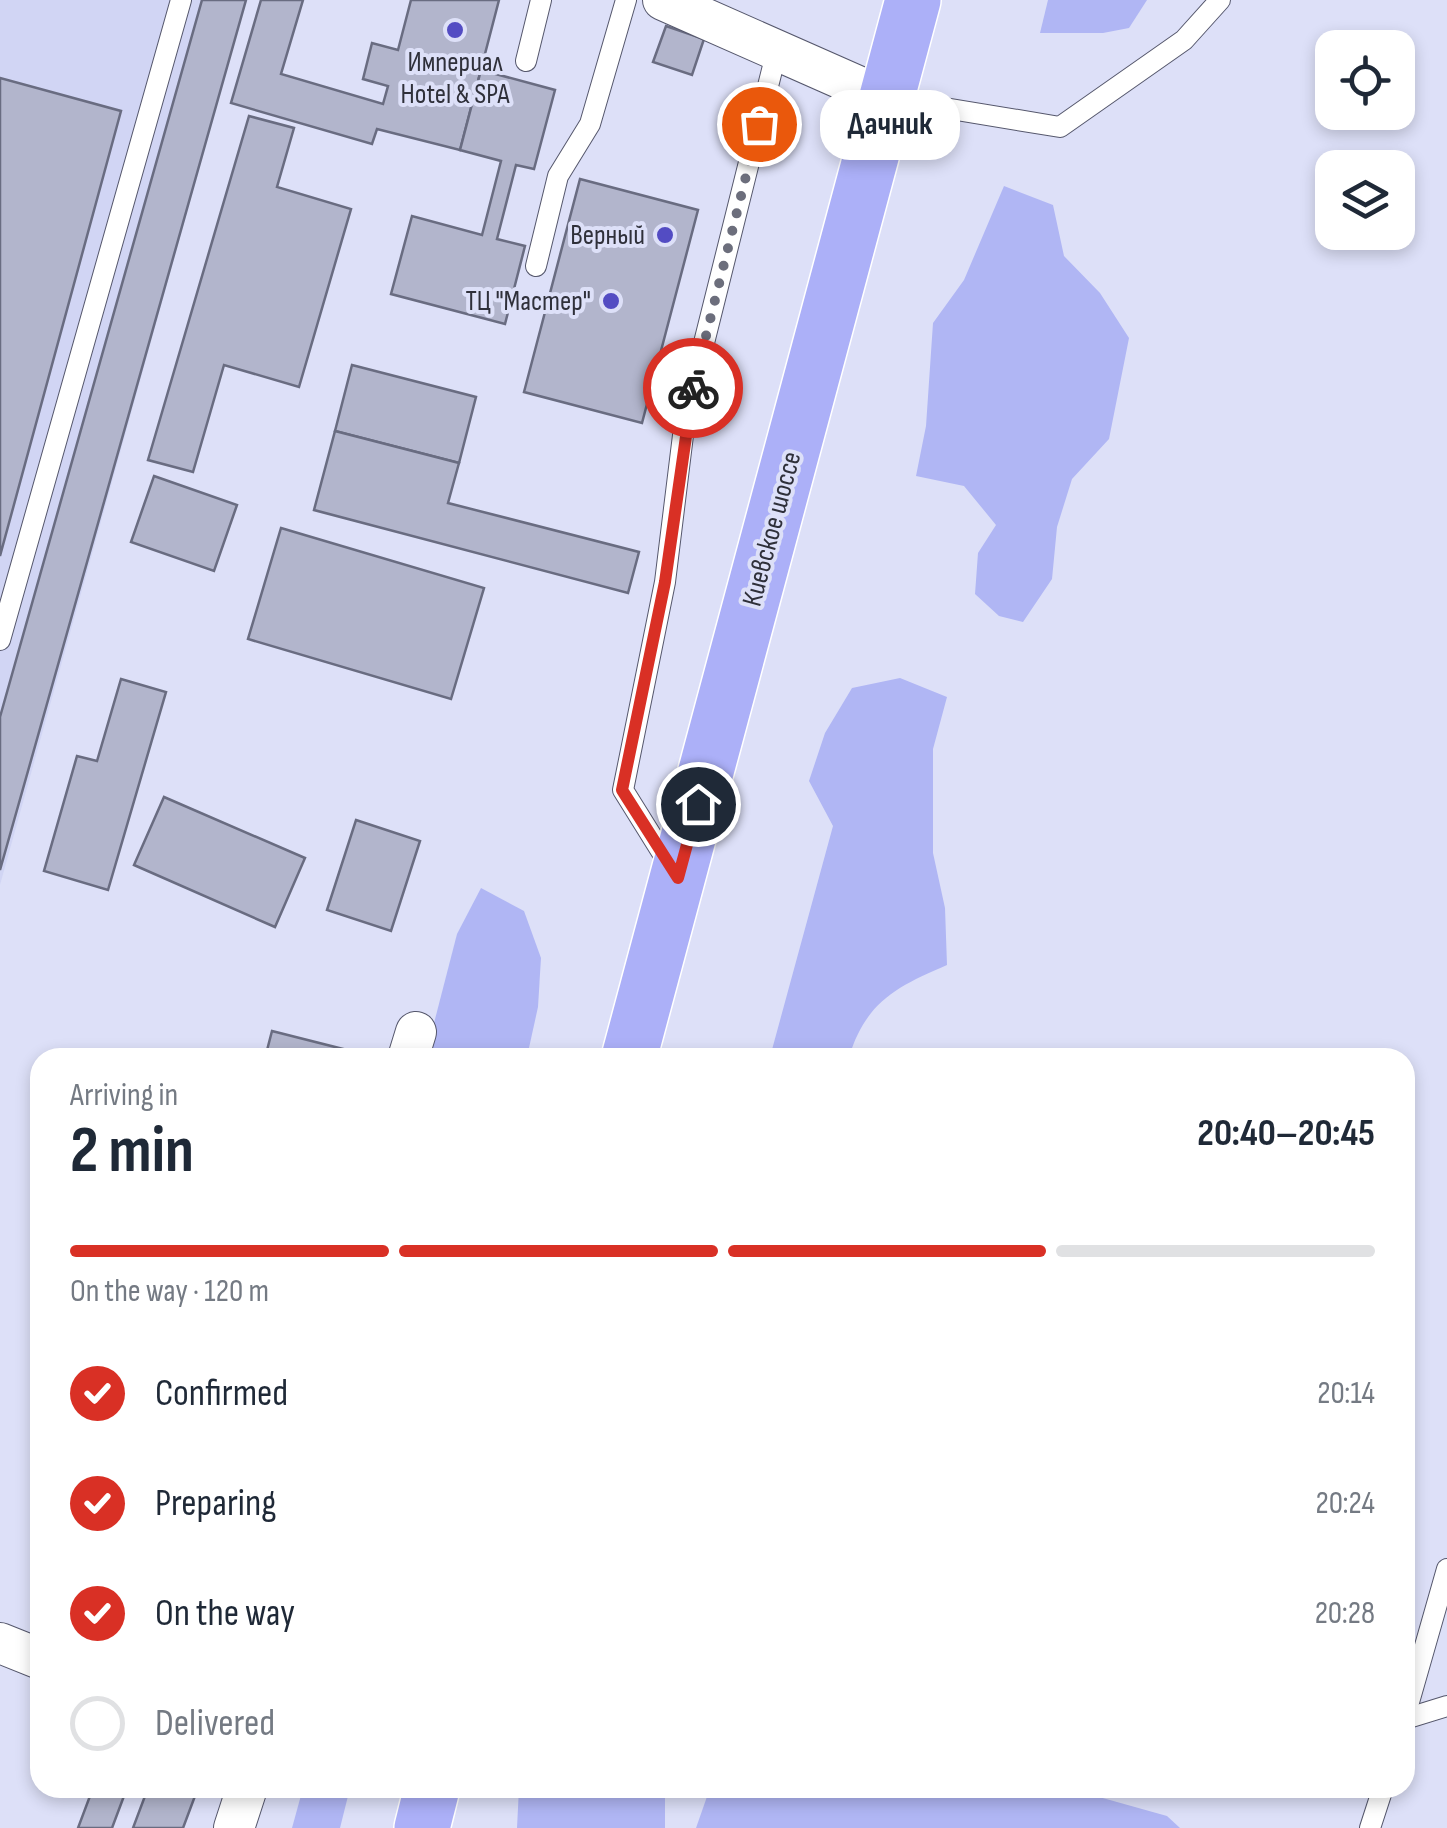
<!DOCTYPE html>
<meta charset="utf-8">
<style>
:root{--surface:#fff;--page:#f6f6f7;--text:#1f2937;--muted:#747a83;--line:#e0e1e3;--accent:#d93025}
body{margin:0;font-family:"Sofia Sans Condensed",sans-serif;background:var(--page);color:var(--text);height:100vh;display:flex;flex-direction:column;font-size:38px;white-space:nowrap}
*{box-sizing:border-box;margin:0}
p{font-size:32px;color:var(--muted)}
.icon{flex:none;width:55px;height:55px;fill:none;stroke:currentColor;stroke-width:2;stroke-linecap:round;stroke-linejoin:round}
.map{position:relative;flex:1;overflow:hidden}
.sheet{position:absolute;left:30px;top:1048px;width:1385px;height:750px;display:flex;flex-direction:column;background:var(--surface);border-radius:30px;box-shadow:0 5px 15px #0003}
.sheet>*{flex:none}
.controls{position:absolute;left:1315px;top:30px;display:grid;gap:20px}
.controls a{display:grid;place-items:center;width:100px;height:100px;border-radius:20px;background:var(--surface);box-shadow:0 5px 15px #0003;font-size:50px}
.pin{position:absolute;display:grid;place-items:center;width:85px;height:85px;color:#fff;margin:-42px;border:5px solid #fff;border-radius:50%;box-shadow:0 2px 10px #0007}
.courier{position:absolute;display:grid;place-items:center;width:100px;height:100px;margin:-50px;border:8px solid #d93025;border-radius:50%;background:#fff;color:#222;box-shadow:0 2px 12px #0007}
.bubble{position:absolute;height:70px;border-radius:30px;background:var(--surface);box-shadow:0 5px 15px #0003;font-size:32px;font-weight:700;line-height:70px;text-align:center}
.summary em{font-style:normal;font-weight:700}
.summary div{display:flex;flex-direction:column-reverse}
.summary{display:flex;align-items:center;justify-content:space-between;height:170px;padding:0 40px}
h1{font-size:65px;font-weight:700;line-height:75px}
.bar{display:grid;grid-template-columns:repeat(4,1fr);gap:15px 10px;align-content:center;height:120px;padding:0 40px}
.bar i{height:12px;border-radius:8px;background:var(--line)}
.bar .on{background:var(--accent)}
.bar p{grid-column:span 4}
ol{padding:0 40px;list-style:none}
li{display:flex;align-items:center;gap:30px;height:110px}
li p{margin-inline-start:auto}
li .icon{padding:10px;border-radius:50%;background:var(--accent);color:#fff;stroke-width:4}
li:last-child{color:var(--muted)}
li i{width:55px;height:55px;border:5px solid var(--line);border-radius:50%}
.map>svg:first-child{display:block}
.built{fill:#d1d5f4}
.green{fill:#b0b6f4}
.building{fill:#b2b5cc;stroke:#696c81;stroke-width:2.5}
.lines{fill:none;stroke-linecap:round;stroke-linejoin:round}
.service-casing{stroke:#55576c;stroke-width:22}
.minor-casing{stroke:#55576c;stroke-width:42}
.trunk-casing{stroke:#fff;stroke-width:58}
.service{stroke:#fff;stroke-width:20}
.minor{stroke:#fff;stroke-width:40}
.trunk{stroke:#acb0f8;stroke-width:55}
.done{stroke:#6c6e7c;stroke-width:10;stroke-dasharray:0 18}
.route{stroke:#d93025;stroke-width:12}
.poi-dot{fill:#534cc3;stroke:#dde0f8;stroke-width:4}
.labels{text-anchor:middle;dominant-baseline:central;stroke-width:8;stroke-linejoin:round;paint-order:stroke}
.poi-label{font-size:28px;fill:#2f303a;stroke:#dde0f8;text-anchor:end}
.street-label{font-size:28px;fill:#2f303a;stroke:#dde0f8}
</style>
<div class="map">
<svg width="1447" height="1828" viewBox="0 0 1447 1828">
<rect width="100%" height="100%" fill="#dde0f8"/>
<path class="built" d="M0,0H246L0,885Z"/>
<g class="green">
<path d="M1048,0H1147L1129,28L1103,33H1040Z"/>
<path d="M1004,186L1053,205L1064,256L1100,293L1129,338L1109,439L1072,479L1057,527L1052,579L1023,622L999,616L975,594L978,553L996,525L964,486L916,476L926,426L933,323L964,280Z"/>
<path d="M900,678L947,697L933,749V853L945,908L947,965C896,987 866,1002 849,1057H770L833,826L809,781L825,733L852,688Z"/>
<path d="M481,888L524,911L541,958L538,1007L527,1057L425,1058L457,934Z"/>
<path d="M303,1788H350L340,1828H292Z"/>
<path d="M519,1788H670L665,1797V1828H517Z"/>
<path d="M710,1788H1067L1167,1816L1180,1828H696Z"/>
</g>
<g class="building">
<path d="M202,0H246L0,870V717Z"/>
<path d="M261,0H303L281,74L383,104L388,86L363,79L372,43L398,50L411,0H499L460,150L377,129L372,144L231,103Z"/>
<path d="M666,26L704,39L692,75L653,62Z"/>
<path d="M481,70L555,90L534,169L516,165L497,239L525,246L505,324L391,294L412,216L482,235L501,161L460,150Z"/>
<path d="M0,78L121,111L0,556Z"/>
<path d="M249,116L294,128L277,187L351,209L299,387L224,365L193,472L148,460Z"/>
<path d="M580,179L698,210L642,423L524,392Z"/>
<path d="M352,365L476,397L459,463L335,431Z"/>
<path d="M335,431L459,463L448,503L639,552L628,593L314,510Z"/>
<path d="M154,476L237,505L214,571L131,542Z"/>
<path d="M281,528L484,588L451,699L248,639Z"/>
<path d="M121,679L166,692L108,890L44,871L77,756L97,761Z"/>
<path d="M164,797L305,858L275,927L134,865Z"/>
<path d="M356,820L420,841L391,931L327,910Z"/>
<path d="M272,1031L343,1049L341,1058H265Z"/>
<path d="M93,1788H127L112,1828H78Z"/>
<path d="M148,1788H198L183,1828H133Z"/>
</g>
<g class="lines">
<defs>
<g id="service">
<path d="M526,61L541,0"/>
<path d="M890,99L1060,127L1184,40L1220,0"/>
<path d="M536,266L558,176L590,124L626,0"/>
<path d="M0,640L181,0"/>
<path d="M671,867L623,790L665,582L685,419L777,50"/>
<path d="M1405,1716L1447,1569"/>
<path d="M1405,1719L1447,1706"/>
<path d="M1370,1828L1383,1788"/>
</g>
<g id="minor">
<path d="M663,0L887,99"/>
<path d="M408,1058L416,1032"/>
<path d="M0,1643L40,1659"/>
<path d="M234,1828L247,1788"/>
</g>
<g id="trunk">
<path d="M629,1058L913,0"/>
<path d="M422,1828L432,1788"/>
</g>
</defs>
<use href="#service" class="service-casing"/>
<use href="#minor" class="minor-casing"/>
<use href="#trunk" class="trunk-casing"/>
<use href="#service" class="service"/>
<use href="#minor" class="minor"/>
<use href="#trunk" class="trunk"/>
</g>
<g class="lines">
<path class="done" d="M693,388L759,124"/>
<path class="route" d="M693,388L665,582L622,790L678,878L698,804"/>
</g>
<g class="poi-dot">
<circle cx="455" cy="30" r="10"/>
<circle cx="665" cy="235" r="10"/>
<circle cx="611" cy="301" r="10"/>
</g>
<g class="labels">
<g class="poi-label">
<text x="455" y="62" text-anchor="middle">Империал<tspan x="455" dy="32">Hotel &amp; SPA</tspan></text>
<text x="645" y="235">Верный</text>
<text x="591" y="301">ТЦ "Мастер"</text>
</g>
<g class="street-label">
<text transform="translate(772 529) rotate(-75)">Киевское шоссе</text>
</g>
</g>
</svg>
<div class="controls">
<a><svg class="icon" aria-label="locate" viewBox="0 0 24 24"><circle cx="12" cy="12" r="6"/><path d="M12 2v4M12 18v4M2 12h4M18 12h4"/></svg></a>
<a><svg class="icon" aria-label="layers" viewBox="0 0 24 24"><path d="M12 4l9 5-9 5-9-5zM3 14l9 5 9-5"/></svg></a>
</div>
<div class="pin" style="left:759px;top:124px;background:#ea580c"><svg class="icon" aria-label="bag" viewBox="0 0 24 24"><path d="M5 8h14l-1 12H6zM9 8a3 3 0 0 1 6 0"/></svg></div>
<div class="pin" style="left:698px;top:804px;background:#1f2937"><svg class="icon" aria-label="home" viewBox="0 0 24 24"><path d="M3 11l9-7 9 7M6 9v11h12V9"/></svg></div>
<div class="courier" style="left:693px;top:388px"><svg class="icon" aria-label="bike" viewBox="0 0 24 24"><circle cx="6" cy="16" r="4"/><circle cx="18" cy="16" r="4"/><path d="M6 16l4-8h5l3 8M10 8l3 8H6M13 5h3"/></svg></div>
<div class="bubble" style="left:820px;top:90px;width:140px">Дачник</div>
<section class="sheet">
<div class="summary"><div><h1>2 min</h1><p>Arriving in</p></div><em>20:40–20:45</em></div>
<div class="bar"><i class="on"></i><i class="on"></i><i class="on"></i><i></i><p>On the way · 120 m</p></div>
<ol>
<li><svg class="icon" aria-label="check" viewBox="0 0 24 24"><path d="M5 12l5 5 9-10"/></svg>Confirmed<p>20:14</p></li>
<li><svg class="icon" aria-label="check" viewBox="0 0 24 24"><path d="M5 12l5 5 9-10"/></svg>Preparing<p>20:24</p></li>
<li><svg class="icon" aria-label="check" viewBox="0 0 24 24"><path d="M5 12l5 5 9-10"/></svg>On the way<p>20:28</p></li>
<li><i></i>Delivered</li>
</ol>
</section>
</div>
